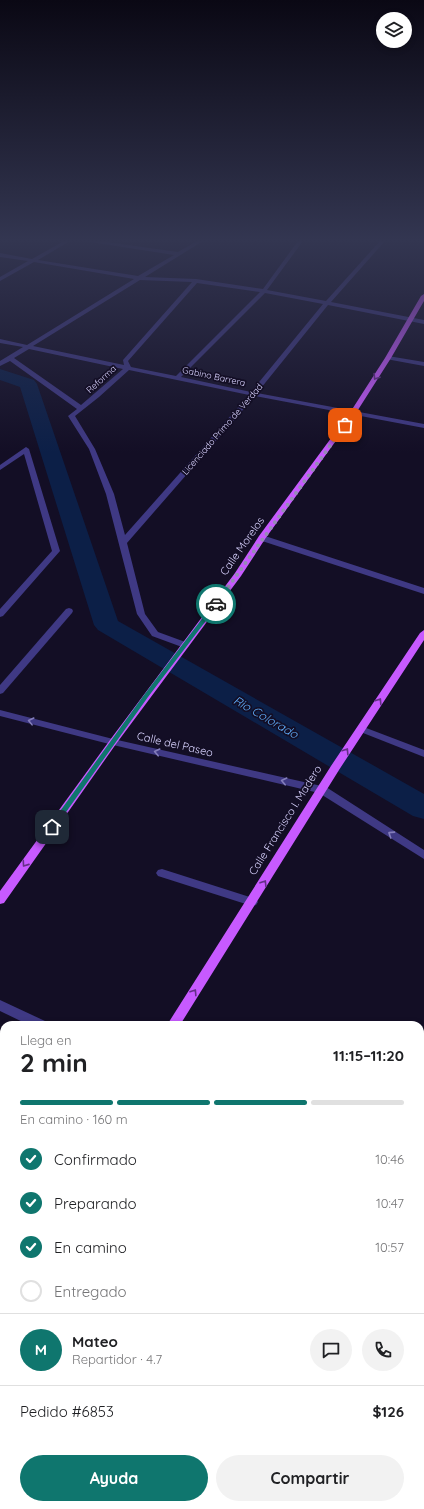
<!DOCTYPE html>
<html lang="es">
<meta charset="utf-8">
<style>
:root{--surface:#fff;--page:#f2f2f2;--text:#202124;--muted:#757577;--line:#e0e0e0;--accent:#0f766e}
body{margin:0;font-family:Quicksand,sans-serif;background:var(--page);color:var(--text);height:100vh;display:flex;flex-direction:column;font-size:15px;white-space:nowrap}
*{box-sizing:border-box;margin:0}
p{font-size:13px;color:var(--muted)}
.icon{flex:none;width:22px;height:22px;fill:none;stroke:currentColor;stroke-width:2;stroke-linecap:round;stroke-linejoin:round}
.map{position:relative;flex:1;overflow:hidden}
.details{position:absolute;left:0px;top:1021px;width:424px;height:488px;display:flex;flex-direction:column;background:var(--surface);border-radius:12px 12px 0 0;box-shadow:0 2px 6px #0003}
.details>*{flex:none}
.buttons{position:absolute;left:376px;top:12px;display:grid;gap:8px}
.buttons a{display:grid;place-items:center;width:36px;height:36px;border-radius:50%;background:var(--surface);box-shadow:0 2px 6px #0003;font-size:20px}
.pin{position:absolute;display:grid;place-items:center;width:34px;height:34px;color:#fff;margin:-17px;border-radius:8px;box-shadow:0 2px 6px #0006}
.courier{position:absolute;display:grid;place-items:center;width:40px;height:40px;margin:-20px;border:3px solid #0f766e;border-radius:50%;background:#fff;color:#222;box-shadow:0 1px 5px #0007}
.headline em{font-style:normal;font-weight:800}
.headline div{display:flex;flex-direction:column-reverse}
.headline{display:flex;align-items:center;justify-content:space-between;height:68px;padding:0 20px}
h1{font-size:26px;font-weight:800;line-height:30px}
.bar{display:grid;grid-template-columns:repeat(4,1fr);gap:6px 4px;align-content:center;height:48px;padding:0 20px}
.bar i{height:5px;border-radius:3px;background:var(--line)}
.bar .on{background:var(--accent)}
.bar p{grid-column:span 4}
.line{display:flex;align-items:center;gap:10px;padding:0 20px;border-top:1px solid var(--line)}
.line div{flex:1}
.round{display:grid;place-items:center;flex:none;width:42px;height:42px;border-radius:21px;background:var(--page)}
ol{padding:0 20px;list-style:none}
li{display:flex;align-items:center;gap:12px;height:44px}
li p{margin-inline-start:auto}
li .icon{padding:4px;border-radius:50%;background:var(--accent);color:#fff;stroke-width:4}
li:last-child{color:var(--muted)}
li i{width:22px;height:22px;border:2px solid var(--line);border-radius:50%}
.action{display:flex;gap:8px;margin-top:auto;padding:8px 20px}
.action a{flex:1;height:46px;border-radius:24px;background:var(--accent);color:#fff;font-size:16px;font-weight:800;line-height:46px;text-align:center}
.action a+a{background:var(--page);color:var(--text)}
.map>svg:first-child{display:block}
.lines{fill:none;stroke-linecap:round;stroke-linejoin:round}
.river{fill:#0c1f47;fill-rule:evenodd}
.street{fill:#3f3984;fill-rule:evenodd}
.primary{fill:#c75aff;fill-rule:evenodd}
.oneway{stroke:#643087}
.oneway2{stroke:#847ebb}
.route{fill:#0f766e}
.done{stroke:#948eb3;stroke-width:4;stroke-dasharray:0 7.2}
.labels{text-anchor:middle;dominant-baseline:central;stroke-width:3.5;stroke-linejoin:round;paint-order:stroke}
.far-street-label{font-size:9px;fill:#d9d3ff;stroke:#130e25}
.street-label{font-size:11px;fill:#d9d3ff;stroke:#130e25}
.water-label{font-size:12px;font-style:italic;fill:#61b0ff;stroke:#130e25}
</style>
<div class="map">
<svg width="424" height="1509" viewBox="0 0 424 1509">
<rect width="100%" height="100%" fill="#130e25"/>
<g class="lines">
<path class="river" d="M0,369L34,380L37,384L118,621L424,794V819L413,816L98,630L94,625L20,387L0,380Z"/>
<g class="street">
<path d="M64,241H70L38,260L138,276L174,255L84,241H100L178,252L197,241H203L145,277L196,279L263,289L298,241H303L267,290L326,301L380,241H385L331,302L424,320V324L328,305L257,393L424,424V428L255,396L127,543L145,614L158,632L188,643L189,645L188,647H182L152,636L137,614L106,494L89,449L68,416L77,409L10,361L0,366V361L23,347L0,343V339L27,345L134,279L34,262L0,281V277L28,261L0,257V253L32,259ZM140,280L192,282L123,360L124,365L33,346ZM197,283L260,292L176,376L131,367L128,361ZM265,293L323,304L251,392L181,377ZM29,349L123,369L81,405L14,358ZM129,370L249,395L125,535L114,494L95,449L75,416L99,397Z"/>
<path d="M388,356L424,362V366L386,359L385,358Z"/>
<path d="M26,447L29,449L60,551L3,616L0,617V609L52,551L24,454L0,470V465Z"/>
<path d="M259,536H265L424,588V594L259,540Z"/>
<path d="M69,608L72,609L73,611L72,613L3,693L0,694V685L66,609Z"/>
<path d="M0,710L113,739L326,787L424,850V859L319,793L113,745L0,716Z"/>
<path d="M361,726L424,750V757L358,731L356,729Z"/>
<path d="M162,869L256,899L258,902L256,905L252,906L158,876L156,873L158,870Z"/>
<path d="M0,1000L45,1021L47,1025H29L0,1011Z"/>
<path d="M420,1184L424,1186V1200L420,1198Z"/>
<path d="M424,1317V1342L420,1344V1319Z"/>
<path d="M420,1456L424,1458V1477L420,1475Z"/>
<path d="M353,1505H371L370,1509H352Z"/>
</g>
<g class="primary">
<path d="M424,294V301L391,358L356,413L265,539L241,576L116,744L4,903L0,904V891L110,740L235,573L259,536L351,411L385,358L421,296Z"/>
<path d="M424,630V640L339,770L180,1025H167L331,766L420,633Z"/>
<path d="M4,1276V1296L0,1298V1278Z"/>
</g>
</g>
<defs><path id="oneway-chevron" d="M-2-3.5L2.5 0L-2 3.5" fill="none" stroke-width="1.6" stroke-linecap="round" stroke-linejoin="round"/></defs>
<g class="oneway">
<use href="#oneway-chevron" transform="translate(376 377) rotate(122)"/>
<use href="#oneway-chevron" transform="translate(379 701) rotate(-57)"/>
<use href="#oneway-chevron" transform="translate(346 751) rotate(-57)"/>
<use href="#oneway-chevron" transform="translate(25 864) rotate(125)"/>
<use href="#oneway-chevron" transform="translate(264 883) rotate(-58)"/>
<use href="#oneway-chevron" transform="translate(194 992) rotate(-57)"/>
</g>
<g class="oneway2">
<use href="#oneway-chevron" transform="translate(31 721) rotate(-166)"/>
<use href="#oneway-chevron" transform="translate(157 752) rotate(-167)"/>
<use href="#oneway-chevron" transform="translate(284 781) rotate(-167)"/>
<use href="#oneway-chevron" transform="translate(391 834) rotate(-147)"/>
</g>
<linearGradient id="sky" x2="0" y2="1"><stop stop-color="#0a0814"/><stop offset="0.53" stop-color="#333651"/><stop offset="1" stop-color="#333651" stop-opacity="0"/></linearGradient>
<rect width="424" height="453" fill="url(#sky)"/>
<path class="route" d="M216,602L218,604V605L148,697L54,829H50V825L144,695L214,603Z"/>
<g class="lines">
<path class="done" d="M216,604L345,425"/>
</g>
<g class="labels">
<g class="far-street-label">
<text transform="translate(214 376) rotate(12)">Gabino Barrera</text>
<text transform="translate(101 379) rotate(-42)">Reforma</text>
<text transform="translate(222 429) rotate(-49)">Licenciado Primo de Verdad</text>
</g>
<g class="street-label">
<text transform="translate(242 546) rotate(-55)">Calle Morelos</text>
<text transform="translate(175 744) rotate(13)">Calle del Paseo</text>
<text transform="translate(285 820) rotate(-58)">Calle Francisco I. Madero</text>
</g>
<g class="water-label">
<text transform="translate(266 717) rotate(30)">Rio Colorado</text>
</g>
</g>
</svg>
<div class="buttons">
<a><svg class="icon" aria-label="layers" viewBox="0 0 24 24"><path d="M12 4l9 5-9 5-9-5zM3 14l9 5 9-5"/></svg></a>
</div>
<div class="pin" style="left:345px;top:425px;background:#ea580c"><svg class="icon" aria-label="bag" viewBox="0 0 24 24"><path d="M5 8h14l-1 12H6zM9 8a3 3 0 0 1 6 0"/></svg></div>
<div class="pin" style="left:52px;top:827px;background:#1f2937"><svg class="icon" aria-label="home" viewBox="0 0 24 24"><path d="M3 11l9-7 9 7M6 9v11h12V9"/></svg></div>
<div class="courier" style="left:216px;top:604px"><svg class="icon" aria-label="car" viewBox="0 0 24 24"><path d="M5 17H2v-5l4-1 3-4h7l3 4 3 1v5h-3M9 17h6M6 11h13"/><circle cx="7" cy="17" r="2"/><circle cx="17" cy="17" r="2"/></svg></div>
<section class="details">
<div class="headline"><div><h1>2 min</h1><p>Llega en</p></div><em>11:15–11:20</em></div>
<div class="bar"><i class="on"></i><i class="on"></i><i class="on"></i><i></i><p>En camino · 160 m</p></div>
<ol>
<li><svg class="icon" aria-label="check" viewBox="0 0 24 24"><path d="M5 12l5 5 9-10"/></svg>Confirmado<p>10:46</p></li>
<li><svg class="icon" aria-label="check" viewBox="0 0 24 24"><path d="M5 12l5 5 9-10"/></svg>Preparando<p>10:47</p></li>
<li><svg class="icon" aria-label="check" viewBox="0 0 24 24"><path d="M5 12l5 5 9-10"/></svg>En camino<p>10:57</p></li>
<li><i></i>Entregado</li>
</ol>
<div class="line" style="height:72px"><b class="round" style="background:var(--accent);color:#fff">M</b><div><b>Mateo</b><p>Repartidor · 4.7</p></div><a class="round"><svg class="icon" aria-label="chat" viewBox="0 0 24 24"><path d="M4 5h16v11H9l-5 4z"/></svg></a><a class="round"><svg class="icon" aria-label="phone" viewBox="0 0 24 24"><path d="M5 4h4l2 5-3 2q2 4 5 5l2-3 5 2v4C11 20 4 13 5 4z"/></svg></a></div>
<div class="line" style="height:52px"><div>Pedido #6853</div><b>$126</b></div>
<div class="action"><a>Ayuda</a><a>Compartir</a></div>
</section>
</div>
